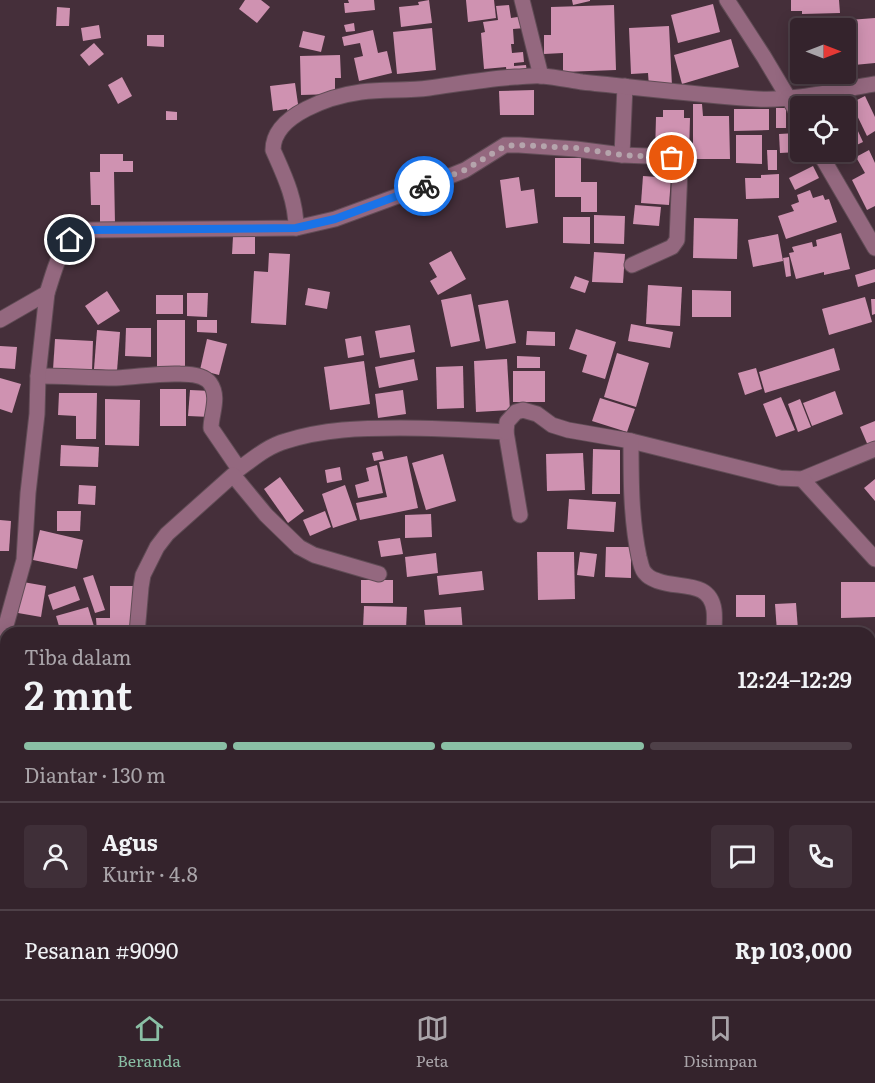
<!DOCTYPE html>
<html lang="id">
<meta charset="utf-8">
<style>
:root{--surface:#34232c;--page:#3f2f38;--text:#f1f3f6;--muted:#a9a4a9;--line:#4e4048;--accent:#8abfa5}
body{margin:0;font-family:Literata,serif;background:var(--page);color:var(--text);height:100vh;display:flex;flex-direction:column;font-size:22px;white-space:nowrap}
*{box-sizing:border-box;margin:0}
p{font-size:20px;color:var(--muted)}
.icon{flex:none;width:33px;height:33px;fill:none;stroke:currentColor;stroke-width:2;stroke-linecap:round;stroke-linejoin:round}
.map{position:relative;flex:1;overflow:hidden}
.panel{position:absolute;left:0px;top:627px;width:876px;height:372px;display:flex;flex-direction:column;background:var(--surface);border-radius:18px 18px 0 0;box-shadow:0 3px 15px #0003,0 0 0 2px var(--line)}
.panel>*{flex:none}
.needle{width:39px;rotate:90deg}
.fabs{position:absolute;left:790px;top:18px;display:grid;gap:12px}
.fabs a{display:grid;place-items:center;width:66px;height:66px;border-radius:6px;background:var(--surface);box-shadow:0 3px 15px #0003,0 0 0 2px var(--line);font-size:30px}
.pin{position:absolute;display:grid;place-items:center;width:51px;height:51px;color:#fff;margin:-26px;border:3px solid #fff;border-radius:50%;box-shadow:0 2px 6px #0007}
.courier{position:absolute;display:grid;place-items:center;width:60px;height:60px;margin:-30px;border:4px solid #1a73e8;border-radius:50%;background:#fff;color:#222;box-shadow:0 2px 8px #0007}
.overview em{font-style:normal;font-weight:600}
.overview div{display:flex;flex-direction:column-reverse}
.overview{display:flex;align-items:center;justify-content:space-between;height:102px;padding:0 24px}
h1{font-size:39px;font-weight:600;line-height:45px}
.bar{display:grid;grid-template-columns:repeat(4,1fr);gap:9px 6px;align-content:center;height:72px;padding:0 24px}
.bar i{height:8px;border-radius:4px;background:var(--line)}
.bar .selected{background:var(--accent)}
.bar p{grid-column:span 4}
.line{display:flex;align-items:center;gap:15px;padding:0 24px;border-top:2px solid var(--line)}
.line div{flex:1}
.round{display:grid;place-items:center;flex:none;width:63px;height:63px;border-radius:6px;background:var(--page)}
.dock{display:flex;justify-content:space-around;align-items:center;height:84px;border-top:2px solid var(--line);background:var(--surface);font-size:16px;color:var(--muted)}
.dock a{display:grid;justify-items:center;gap:3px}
.dock .selected{color:var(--accent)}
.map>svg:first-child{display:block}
.building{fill:#cf92b1}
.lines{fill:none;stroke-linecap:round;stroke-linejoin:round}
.minor-casing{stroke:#614c56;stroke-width:17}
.minor{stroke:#94687f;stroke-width:15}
.done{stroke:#b5a4ac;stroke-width:6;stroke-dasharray:0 10.8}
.route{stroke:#1a73e8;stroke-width:8}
</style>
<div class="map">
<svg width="875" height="999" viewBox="0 0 875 999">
<rect width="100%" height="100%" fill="#452f3a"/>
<g class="building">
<path d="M245,0H261L270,7L257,23L239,9Z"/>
<path d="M348,0H374L375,10L345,13L344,3H349Z"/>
<path d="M429,0L432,23L401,27L399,7L419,5L418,2Z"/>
<path d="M466,0H494L496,18L468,22Z"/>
<path d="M572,0H590V1L573,5Z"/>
<path d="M791,0H839L840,13L802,14V11H791Z"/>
<path d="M713,4L720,32L678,43L671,15Z"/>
<path d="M509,5L511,18L524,16L525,28L513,29L514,44H511L512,53L523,52L524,62L514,63V66L526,65L527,73L507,76L506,67L484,69L481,33L485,32L483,22L498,20L496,6Z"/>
<path d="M614,5L616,70L563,72V53L544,54V35H551V7Z"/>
<path d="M57,7L70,8L69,26H56Z"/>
<path d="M842,18L843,28H813V19Z"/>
<path d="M875,18V63L854,65L849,20Z"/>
<path d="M354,23L355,31L346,32L344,25Z"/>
<path d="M99,25L101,38L83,41L81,28Z"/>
<path d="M669,26L672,86L649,87L648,73L631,74L629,28Z"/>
<path d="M432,28L436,70L397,74L393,32Z"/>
<path d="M373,30L378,53L387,51L392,73L359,81L354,58L363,56L360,43L344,46L342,37Z"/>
<path d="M303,31L325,36L321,52L299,47Z"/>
<path d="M147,35H164V47L147,46Z"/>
<path d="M731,39L739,67L682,84L674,55Z"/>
<path d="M94,43L104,54L89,66L80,55Z"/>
<path d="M340,55L341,78H335V94L301,95L300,56Z"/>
<path d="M122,77L132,96L118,104L108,85Z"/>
<path d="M295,83L299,111L288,112L287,109L273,111L270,86Z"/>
<path d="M534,90V115H500L499,91Z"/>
<path d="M865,96L875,117V131L867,136L851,103Z"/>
<path d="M693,104H702L703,116H729L730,159H693Z"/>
<path d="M846,105L863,142L846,150Z"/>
<rect x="776" y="108" width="10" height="20"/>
<path d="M734,109H769V130L734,131Z"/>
<path d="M663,110H684V118H690L689,155L655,154L656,117H663Z"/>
<path d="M166,111L177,112V120H166Z"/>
<path d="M797,133L798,152L780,153L779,134Z"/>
<path d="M736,135H762V164L736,163Z"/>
<path d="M767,150H777V170H768Z"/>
<path d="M869,150L875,163V206L867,210L852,180L865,173L856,157Z"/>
<path d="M100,154H123V161H133V172H114L115,224H100V205H91L90,172H100Z"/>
<path d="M555,158H581V182H597V212H581V197H555Z"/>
<path d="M813,166L819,178L795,190L789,178Z"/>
<path d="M779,174V198L746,199L745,178H761V175Z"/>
<path d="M643,176L671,178L669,205L641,203Z"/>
<path d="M519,177L521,191L534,189L538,223L506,228L500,180Z"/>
<path d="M810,190L813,198L823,195L825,200L829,199L837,222L786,239L778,216L794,211L791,205L799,202L797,195Z"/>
<path d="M635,205L661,207L659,226L633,224Z"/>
<path d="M594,215L625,216L624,244L594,243Z"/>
<path d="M563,217H590V244L563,243Z"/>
<path d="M694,218L738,219L737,259L693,258Z"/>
<path d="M841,233L850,269L824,275V272L796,279L789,253L794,252L792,247L812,242L813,247L817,246L816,240Z"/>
<path d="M778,234L783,261L753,267L748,240Z"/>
<path d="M233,237H255V254H232Z"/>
<path d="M451,251L466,279L438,295L430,281L437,277L429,263Z"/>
<path d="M594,252L625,254L623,283L592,282Z"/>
<path d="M269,253L290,254L286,325L251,323L254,271L268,272Z"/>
<path d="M789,257L791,276L786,277L783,258Z"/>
<path d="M875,269V282L858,287L855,275Z"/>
<path d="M575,276L589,281L585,293L570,288Z"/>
<path d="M648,285L682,287L680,326L646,324Z"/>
<path d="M308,288L330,292L327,309L305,305Z"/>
<path d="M692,290L731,291V317H692Z"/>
<path d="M107,291L120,311L98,325L85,306Z"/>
<path d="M187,293H208L207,317L187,316Z"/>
<path d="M471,294L480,341L451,347L441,300Z"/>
<rect x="156" y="295" width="27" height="19"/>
<path d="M865,297L872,322L829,335L822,309Z"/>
<path d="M871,299H875V314L872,315Z"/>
<path d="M508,300L516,343L486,349L478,305Z"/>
<rect x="157" y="320" width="28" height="50"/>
<path d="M197,320H217V333L197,332Z"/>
<path d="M631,324L673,332L670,348L628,341Z"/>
<path d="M410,325L415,352L380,358L375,331Z"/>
<path d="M126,328H151V357L125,356Z"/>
<path d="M576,329L616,342L605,379L582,372L587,355L569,349Z"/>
<path d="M97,330L120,332L117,371L94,369Z"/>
<path d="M527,331L555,332V346L526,345Z"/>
<path d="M361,336L364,355L348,358L345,339Z"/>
<path d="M55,339L93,341L92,371L53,370Z"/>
<path d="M207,339L227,344L219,375L200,370Z"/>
<path d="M0,346L17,347L15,369L0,368Z"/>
<path d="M834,348L840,370L765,393L759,372Z"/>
<path d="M617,353L649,363L636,407L604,397Z"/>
<path d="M517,356L540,357V368H517Z"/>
<path d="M414,359L418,380L379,388L375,367Z"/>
<path d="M507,359L510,410L476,412L474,361Z"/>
<path d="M364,361L370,404L330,410L324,367Z"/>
<path d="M463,366L464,408L437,409L436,367Z"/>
<path d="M756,368L762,389L745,395L738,373Z"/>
<rect x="513" y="371" width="32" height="31"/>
<path d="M0,378L21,384L12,413L0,409Z"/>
<rect x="160" y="389" width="26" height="37"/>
<path d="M190,390L211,391L210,417L188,416Z"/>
<path d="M403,390L406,414L378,418L375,394Z"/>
<path d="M835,391L843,414L812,426L803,403Z"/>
<path d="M59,393H97L96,439H76V416L58,415Z"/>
<path d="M781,397L795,430L776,437L763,404Z"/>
<path d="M600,398L635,409L627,432L592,421Z"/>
<path d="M105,399L140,400L139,446L105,445Z"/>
<path d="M800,399L811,427L798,432L788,404Z"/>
<path d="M875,421V445L869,448L860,427Z"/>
<path d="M61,445L99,447L98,467L60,466Z"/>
<path d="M593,449L620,450V494H592Z"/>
<path d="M382,451L384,459L374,461L372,453Z"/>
<path d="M583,453L585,490L547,491L546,454Z"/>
<path d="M443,454L456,501L426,510L412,463Z"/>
<path d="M407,456L418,508L360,520L356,503L387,497L379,462Z"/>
<path d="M377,465L383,493L358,498L355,485L369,481L366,468Z"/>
<path d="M340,467L342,480L327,483L325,470Z"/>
<path d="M280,477L304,511L288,523L264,489Z"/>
<path d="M875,479V501L864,488Z"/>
<path d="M79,485L96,486L95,505L78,504Z"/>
<path d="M345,485L357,520L333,528L322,494Z"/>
<path d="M569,499L616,502L614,532L567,529Z"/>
<path d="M57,511H81L80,531H57Z"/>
<path d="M325,511L331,527L310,536L303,520Z"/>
<path d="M431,514L432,537L405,538V515Z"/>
<path d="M0,520L11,521L9,551H0Z"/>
<path d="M40,530L83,540L77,569L33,560Z"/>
<path d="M400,538L403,554L381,557L378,541Z"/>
<path d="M606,547H631V578L605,577Z"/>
<path d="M537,552H574L575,599L538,600Z"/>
<path d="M580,552L597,554L594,577L577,575Z"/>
<path d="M436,553L438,573L407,577L405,557Z"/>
<path d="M482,571L484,590L439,595L437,576Z"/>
<path d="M93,575L105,610L95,613L83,578Z"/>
<rect x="361" y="580" width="32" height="23"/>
<path d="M23,582L46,586L41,617L18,613Z"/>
<path d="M841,582H875V617L841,618Z"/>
<path d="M75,586L80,600L53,610L48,595Z"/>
<path d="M110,586H135V628H130V633H97L96,618H110Z"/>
<rect x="736" y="595" width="29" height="22"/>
<path d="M796,603L798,630L777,632L775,604Z"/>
<path d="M364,606L407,607L406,629L363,628Z"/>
<path d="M88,607L96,633H61L56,616Z"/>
<path d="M461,607L463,633H426L424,610Z"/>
<path d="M870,641L875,644V663L870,660Z"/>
<path d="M870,686L875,687V723L870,722Z"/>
<path d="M1,718L6,719V750L0,749Z"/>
<rect x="0" y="789" width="6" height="23"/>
<path d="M6,814V838H0V815Z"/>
<path d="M241,993H267L266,999H239Z"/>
<rect x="307" y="993" width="25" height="6"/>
<path d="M341,993H362L361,999H340Z"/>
<path d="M548,993H568L573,999H547L544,996Z"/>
<path d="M642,993H673L668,999H643L639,996Z"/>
<path d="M679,993H708L701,999H673Z"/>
<path d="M270,994L297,995V999H270Z"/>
</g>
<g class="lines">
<defs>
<g id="minor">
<path d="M522,0L541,76"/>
<path d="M727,0L764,57L801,119"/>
<path d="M819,152L875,248"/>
<path d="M622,155L625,86"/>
<path d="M296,228C296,199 284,175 273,150C273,114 332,96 361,92C384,89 407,91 429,88C458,84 486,79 515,77C524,77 533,75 542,76C555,77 569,80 582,82C641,88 700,95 758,99C795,101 838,90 875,84"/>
<path d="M0,320L47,293C53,276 58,251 72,239C77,234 83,232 90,230L296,228L335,219L425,186L465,170L505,145H519L576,149L622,155L672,157L677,161L680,169L677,240L672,247L632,265"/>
<path d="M38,376C64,376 90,378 116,378C137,377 159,373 180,374C190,374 204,375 210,383C220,397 211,414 211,428L239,469C254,458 268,446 286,441C324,429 361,428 400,428C435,428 471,430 506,432L520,515"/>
<path d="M506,432L507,422L516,412L523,410L537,414L552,425L568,430L631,441L780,478L802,479L875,449"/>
<path d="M631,441C631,480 631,519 639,557C641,563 641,570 646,574C649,578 653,579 658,581C679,589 710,580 714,610C715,617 714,625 714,633"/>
<path d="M802,479L875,559"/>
<path d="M137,633L141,587L143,575L157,547L167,534L233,475L266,515L299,547L314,555L379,574"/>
<path d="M0,647L24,560L28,493L37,414L38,376L47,293"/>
<path d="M0,667L6,668"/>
<path d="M49,993L59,999"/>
<path d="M592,993L596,999"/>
<path d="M0,995L9,993"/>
</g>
</defs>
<use href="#minor" class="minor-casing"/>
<use href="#minor" class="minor"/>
</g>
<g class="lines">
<path class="done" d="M424,186L465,170L505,146L519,145L576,148L622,155L672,158"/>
<path class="route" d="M70,240L78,234L90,230L296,228L335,219L424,186"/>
</g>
</svg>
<div class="fabs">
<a><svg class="needle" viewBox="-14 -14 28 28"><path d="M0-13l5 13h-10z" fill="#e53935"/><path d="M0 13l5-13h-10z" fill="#a9a4a9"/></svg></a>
<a><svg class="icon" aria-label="locate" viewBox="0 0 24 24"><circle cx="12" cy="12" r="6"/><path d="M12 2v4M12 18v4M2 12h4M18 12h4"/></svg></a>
</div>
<div class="pin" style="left:672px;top:158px;background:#ea580c"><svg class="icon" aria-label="bag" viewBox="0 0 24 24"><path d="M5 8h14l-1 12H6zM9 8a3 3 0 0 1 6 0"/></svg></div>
<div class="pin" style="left:70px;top:240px;background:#1f2937"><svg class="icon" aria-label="home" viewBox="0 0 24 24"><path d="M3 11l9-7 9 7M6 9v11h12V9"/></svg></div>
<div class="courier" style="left:424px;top:186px"><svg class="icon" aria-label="bike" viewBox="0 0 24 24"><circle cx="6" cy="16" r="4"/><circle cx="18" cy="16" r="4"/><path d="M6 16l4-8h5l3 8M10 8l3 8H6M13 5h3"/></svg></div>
<section class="panel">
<div class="overview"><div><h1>2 mnt</h1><p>Tiba dalam</p></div><em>12:24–12:29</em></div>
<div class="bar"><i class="selected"></i><i class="selected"></i><i class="selected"></i><i></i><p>Diantar · 130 m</p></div>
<div class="line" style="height:108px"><a class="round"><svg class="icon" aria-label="person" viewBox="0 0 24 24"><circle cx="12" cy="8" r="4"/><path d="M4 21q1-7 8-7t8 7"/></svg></a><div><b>Agus</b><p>Kurir · 4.8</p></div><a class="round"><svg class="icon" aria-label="chat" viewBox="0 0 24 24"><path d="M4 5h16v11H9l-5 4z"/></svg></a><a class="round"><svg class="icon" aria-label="phone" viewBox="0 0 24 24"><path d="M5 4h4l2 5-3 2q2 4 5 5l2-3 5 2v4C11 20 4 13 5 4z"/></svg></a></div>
<div class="line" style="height:78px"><div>Pesanan #9090</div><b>Rp 103,000</b></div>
</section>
</div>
<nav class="dock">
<a class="selected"><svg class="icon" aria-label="home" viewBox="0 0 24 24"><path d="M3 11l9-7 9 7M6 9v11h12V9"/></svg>Beranda</a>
<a><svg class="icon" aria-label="map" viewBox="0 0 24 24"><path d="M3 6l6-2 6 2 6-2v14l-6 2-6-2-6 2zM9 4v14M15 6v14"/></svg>Peta</a>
<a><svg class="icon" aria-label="saved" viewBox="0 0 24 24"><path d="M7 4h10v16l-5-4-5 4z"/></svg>Disimpan</a>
</nav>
